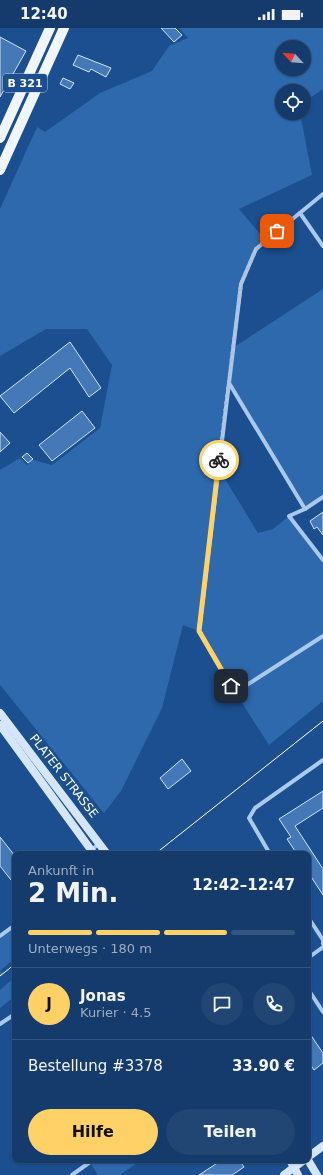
<!DOCTYPE html>
<html lang="de">
<meta charset="utf-8">
<style>
:root{--surface:#143b6b;--page:#214673;--text:#f1f3f6;--muted:#9dadc1;--line:#33557e;--accent:#ffd166}
body{margin:0;font-family:"DejaVu Sans",sans-serif;background:var(--page);color:var(--text);height:100vh;display:flex;flex-direction:column;font-size:15px;white-space:nowrap}
*{box-sizing:border-box;margin:0}
p{font-size:13px;color:var(--muted)}
.icon{flex:none;width:22px;height:22px;fill:none;stroke:currentColor;stroke-width:2;stroke-linecap:round;stroke-linejoin:round}
.map{position:relative;flex:1;overflow:hidden}
.drawer{position:absolute;left:12px;top:823px;width:299px;height:312px;display:flex;flex-direction:column;background:var(--surface);border-radius:8px;box-shadow:0 1px 3px #0004,0 0 0 1px var(--line)}
.drawer>*{flex:none}
.needle{width:26px;rotate:296deg}
.tools{position:absolute;left:275px;top:12px;display:grid;gap:8px}
.tools a{display:grid;place-items:center;width:36px;height:36px;border-radius:50%;background:var(--surface);box-shadow:0 1px 3px #0004,0 0 0 1px var(--line);font-size:20px}
.pin{position:absolute;display:grid;place-items:center;width:34px;height:34px;color:#fff;margin:-17px;border-radius:8px;box-shadow:0 2px 6px #0006}
.courier{position:absolute;display:grid;place-items:center;width:40px;height:40px;margin:-20px;border:3px solid #ffd166;border-radius:50%;background:#fff;color:#222;box-shadow:0 1px 5px #0007}
.head em{font-style:normal;font-weight:700}
.head div{display:flex;flex-direction:column-reverse}
.head{display:flex;align-items:center;justify-content:space-between;height:68px;padding:0 16px}
h1{font-size:26px;font-weight:700;line-height:30px}
.bar{display:grid;grid-template-columns:repeat(4,1fr);gap:6px 4px;align-content:center;height:48px;padding:0 16px}
.bar i{height:5px;border-radius:3px;background:var(--line)}
.bar .on{background:var(--accent)}
.bar p{grid-column:span 4}
.line{display:flex;align-items:center;gap:10px;padding:0 16px;border-top:1px solid var(--line)}
.line div{flex:1}
.round{display:grid;place-items:center;flex:none;width:42px;height:42px;border-radius:21px;background:var(--page)}
.cta{display:flex;gap:8px;margin-top:auto;padding:8px 16px}
.cta a{flex:1;height:46px;border-radius:24px;background:var(--accent);color:#111;font-size:16px;font-weight:700;line-height:46px;text-align:center}
.cta a+a{background:var(--page);color:var(--text)}
.status{display:flex;justify-content:space-between;align-items:center;height:28px;padding:0 20px;background:var(--surface);direction:ltr}
.status svg{height:11px;fill:currentColor}
.map>svg:first-child{display:block}
.green{fill:#2e69ad;fill-rule:evenodd}
.building{fill:#4478b7;stroke:#cfe3fa}
.lines{fill:none;stroke-linecap:round;stroke-linejoin:round}
.street{stroke:#a9c9ee;stroke-width:4}
.secondary{stroke:#d6e6fa;stroke-width:8}
.primary{stroke:#f0f6ff;stroke-width:10}
.tram{stroke:#fff;stroke-width:1}
.done{stroke:#afc1d8;stroke-width:4;stroke-dasharray:0 7.2}
.route{stroke:#ffd166;stroke-width:5}
.labels{text-anchor:middle;dominant-baseline:central;stroke-width:3;stroke-linejoin:round;paint-order:stroke}
.shield{fill:#1b4f8f;stroke:#bbcadd;stroke-width:1}
.shield-label{font-size:11px;font-weight:bold;fill:#fff}
.street-label{font-size:12px;fill:#fff;stroke:#1b4f8f}
</style>
<div class="status"><b>12:40</b><svg viewBox="0 0 49 12"><path d="M0 12V9h3v3zM5 12V6h3v6zM10 12V3h3v9zM15 12V0h3v12zM26 1h20v11H26zM47 4h2v5h-2z"/></svg></div>
<div class="map">
<svg width="323" height="1147" viewBox="0 0 323 1147">
<rect width="100%" height="100%" fill="#1b4f8f"/>
<g class="green">
<path d="M179,0H323V61L304,74V63H282V85H300L312,147L239,181L266,213C237,237 238,284 234,319L323,261V469L305,481L229,356L218,445L225,451L258,505L273,501L289,488L323,532V673L269,717L231,658L199,603L183,597L162,680L121,763L104,785L0,657V442L20,430L27,437L33,432L52,437L100,400L112,337L87,301H46L0,328V181L37,99L45,104L100,65L152,43L169,18L188,10ZM282,19H304V41H282Z"/>
<path d="M15,897V930L0,943L3,945L0,948V908Z"/>
<path d="M15,949V968L0,980V962Z"/>
<path d="M93,1132H141L120,1147H98L90,1134Z"/>
</g>
<g class="building">
<path d="M161,0H175L182,7L174,14Z"/>
<path d="M0,9L26,23L0,69Z"/>
<path d="M78,27L111,40L106,49L91,41L89,44L73,37Z"/>
<path d="M63,50L74,55L70,61L60,56Z"/>
<path d="M70,314L101,360L89,369L70,340L14,385L0,368Z"/>
<path d="M82,383L95,400L52,433L39,417Z"/>
<path d="M0,404L10,415L0,424Z"/>
<path d="M27,425L33,431L28,435L22,429Z"/>
<path d="M323,484V507L317,499L314,501L310,493Z"/>
<path d="M182,731L191,743L168,761L160,750Z"/>
<path d="M323,763V780L295,798L323,841V867L308,844V826H297L287,811L291,809L279,791Z"/>
<path d="M0,809L15,828V857L0,838Z"/>
<path d="M308,1003L323,1025V1035L314,1042L308,1033Z"/>
<path d="M222,1132H239L244,1139L232,1147H199Z"/>
</g>
<g class="lines">
<g class="street">
<path d="M323,166L256,221L241,256L199,603L231,658L242,660L323,608"/>
<path d="M300,185L323,218"/>
<path d="M229,355L305,481L289,488L323,532"/>
<path d="M305,481L323,469"/>
<path d="M86,826L100,815"/>
<path d="M270,826L249,790L255,780L323,732"/>
<path d="M308,889L323,912V916"/>
<path d="M0,908L15,897"/>
<path d="M308,930L323,919"/>
<path d="M308,961L323,984"/>
<path d="M0,996L15,986"/>
<path d="M72,1147L93,1132"/>
</g>
<g class="secondary">
<path d="M0,685L107,826"/>
<path d="M0,697L94,826"/>
<path d="M308,1129L323,1118"/>
<path d="M290,1132L298,1147"/>
<path d="M308,1132L317,1147"/>
<path d="M284,1147L304,1132"/>
</g>
<g class="primary">
<path d="M0,110L50,0"/>
<path d="M0,142L64,0"/>
</g>
<g class="tram">
<path d="M155,826L323,693"/>
<path d="M0,948L15,936"/>
</g>
</g>
<g class="lines">
<path class="done" d="M219,432L241,256L256,221L277,203"/>
<path class="route" d="M219,432L199,603L231,658"/>
</g>
<g class="labels">
<rect class="shield" x="3" y="46" width="44" height="18" rx="3"/>
<g class="shield-label">
<text x="25" y="55">B 321</text>
</g>
<g class="street-label">
<text transform="translate(64 748) rotate(52)">PLATER STRASSE</text>
</g>
</g>
</svg>
<div class="tools">
<a><svg class="needle" viewBox="-14 -14 28 28"><path d="M0-13l5 13h-10z" fill="#e53935"/><path d="M0 13l5-13h-10z" fill="#9dadc1"/></svg></a>
<a><svg class="icon" aria-label="locate" viewBox="0 0 24 24"><circle cx="12" cy="12" r="6"/><path d="M12 2v4M12 18v4M2 12h4M18 12h4"/></svg></a>
</div>
<div class="pin" style="left:277px;top:203px;background:#ea580c"><svg class="icon" aria-label="bag" viewBox="0 0 24 24"><path d="M5 8h14l-1 12H6zM9 8a3 3 0 0 1 6 0"/></svg></div>
<div class="pin" style="left:231px;top:658px;background:#1f2937"><svg class="icon" aria-label="home" viewBox="0 0 24 24"><path d="M3 11l9-7 9 7M6 9v11h12V9"/></svg></div>
<div class="courier" style="left:219px;top:432px"><svg class="icon" aria-label="bike" viewBox="0 0 24 24"><circle cx="6" cy="16" r="4"/><circle cx="18" cy="16" r="4"/><path d="M6 16l4-8h5l3 8M10 8l3 8H6M13 5h3"/></svg></div>
<section class="drawer">
<div class="head"><div><h1>2 Min.</h1><p>Ankunft in</p></div><em>12:42–12:47</em></div>
<div class="bar"><i class="on"></i><i class="on"></i><i class="on"></i><i></i><p>Unterwegs · 180 m</p></div>
<div class="line" style="height:72px"><b class="round" style="background:var(--accent);color:#111">J</b><div><b>Jonas</b><p>Kurier · 4.5</p></div><a class="round"><svg class="icon" aria-label="chat" viewBox="0 0 24 24"><path d="M4 5h16v11H9l-5 4z"/></svg></a><a class="round"><svg class="icon" aria-label="phone" viewBox="0 0 24 24"><path d="M5 4h4l2 5-3 2q2 4 5 5l2-3 5 2v4C11 20 4 13 5 4z"/></svg></a></div>
<div class="line" style="height:52px"><div>Bestellung #3378</div><b>33.90 €</b></div>
<div class="cta"><a>Hilfe</a><a>Teilen</a></div>
</section>
</div>
